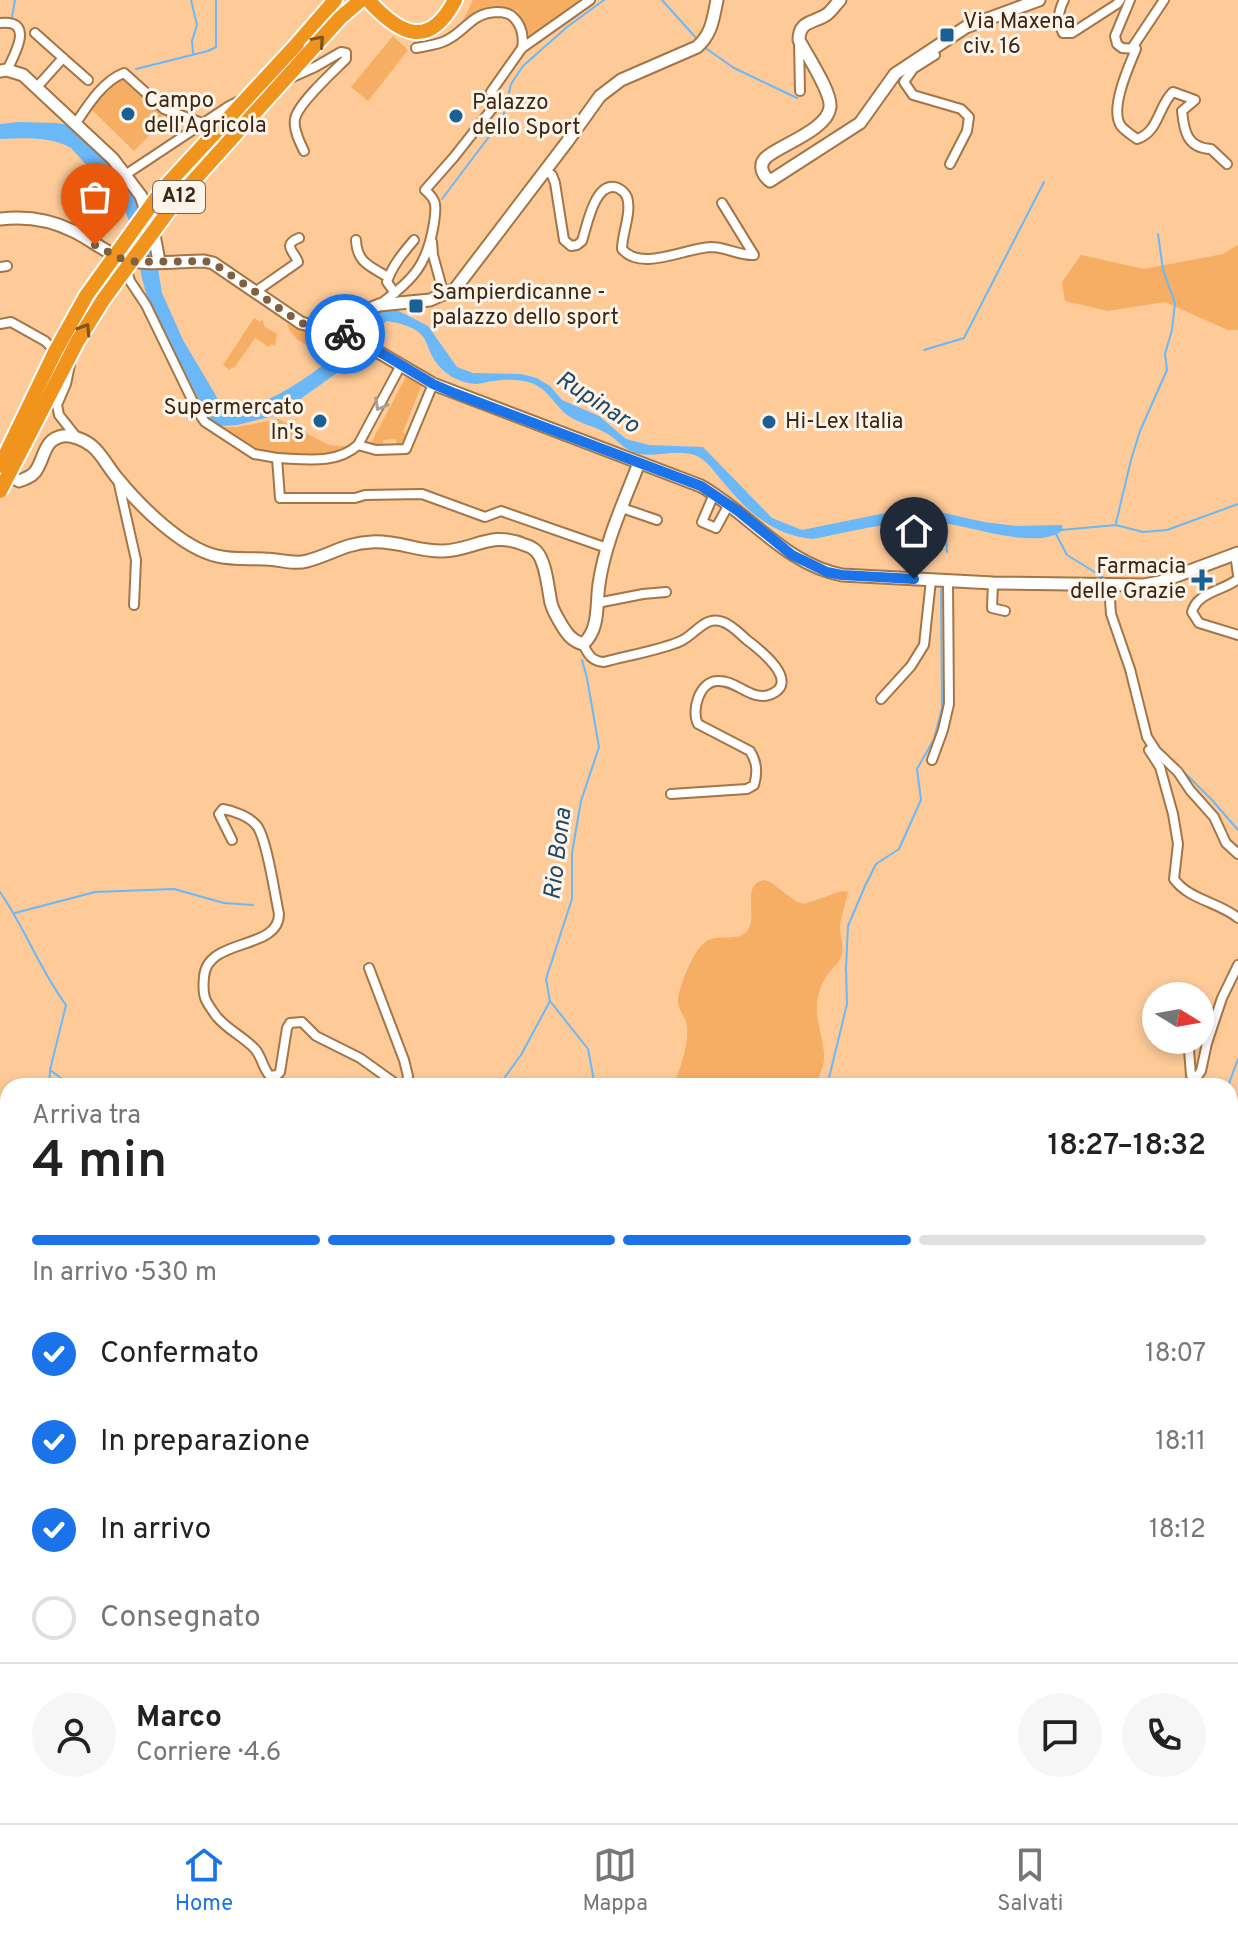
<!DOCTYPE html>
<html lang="it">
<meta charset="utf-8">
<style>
:root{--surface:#fff;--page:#f6f6f6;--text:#222;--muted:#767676;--line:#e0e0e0;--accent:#1a73e8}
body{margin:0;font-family:Overpass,sans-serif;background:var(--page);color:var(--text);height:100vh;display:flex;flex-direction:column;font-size:30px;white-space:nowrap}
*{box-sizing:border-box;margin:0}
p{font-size:26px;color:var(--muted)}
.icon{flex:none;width:44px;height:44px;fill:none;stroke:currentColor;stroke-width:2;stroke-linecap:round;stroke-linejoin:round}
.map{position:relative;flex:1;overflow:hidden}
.sheet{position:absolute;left:0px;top:1078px;width:1238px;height:746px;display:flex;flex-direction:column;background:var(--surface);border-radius:24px 24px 0 0;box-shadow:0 4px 12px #0003}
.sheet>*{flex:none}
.needle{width:52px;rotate:101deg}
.fabs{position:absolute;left:1142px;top:982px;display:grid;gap:16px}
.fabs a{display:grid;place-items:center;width:72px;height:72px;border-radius:50%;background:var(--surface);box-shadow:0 4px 12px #0003;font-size:40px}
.pin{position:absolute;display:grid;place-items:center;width:68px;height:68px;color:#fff;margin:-82px -34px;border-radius:50% 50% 50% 0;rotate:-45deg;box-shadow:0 0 8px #0007}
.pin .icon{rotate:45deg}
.courier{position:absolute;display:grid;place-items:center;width:80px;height:80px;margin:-40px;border:6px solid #1a73e8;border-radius:50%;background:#fff;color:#222;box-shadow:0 2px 10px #0007}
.head em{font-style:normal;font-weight:600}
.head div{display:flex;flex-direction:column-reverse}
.head{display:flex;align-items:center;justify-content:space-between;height:136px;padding:0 32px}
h1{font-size:52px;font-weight:600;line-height:60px}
.bar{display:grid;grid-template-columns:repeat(4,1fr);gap:12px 8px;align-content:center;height:96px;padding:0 32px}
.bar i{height:10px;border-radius:6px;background:var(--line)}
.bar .active{background:var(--accent)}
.bar p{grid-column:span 4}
.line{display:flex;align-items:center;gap:20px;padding:0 32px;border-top:2px solid var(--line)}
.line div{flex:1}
.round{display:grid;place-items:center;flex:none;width:84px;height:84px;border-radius:42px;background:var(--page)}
ol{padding:0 32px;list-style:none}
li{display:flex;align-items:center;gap:24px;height:88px}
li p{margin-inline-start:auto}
li .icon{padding:8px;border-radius:50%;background:var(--accent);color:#fff;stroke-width:4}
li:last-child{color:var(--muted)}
li i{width:44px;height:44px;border:4px solid var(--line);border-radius:50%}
.dock{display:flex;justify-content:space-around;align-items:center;height:112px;border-top:2px solid var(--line);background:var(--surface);font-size:22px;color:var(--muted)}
.dock a{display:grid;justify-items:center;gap:4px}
.dock .active{color:var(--accent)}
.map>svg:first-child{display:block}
.green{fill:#f5ae64}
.water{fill:#6ab8f8}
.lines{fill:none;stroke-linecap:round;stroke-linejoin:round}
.stream{stroke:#6ab8f8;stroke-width:2}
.street-casing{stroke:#a47546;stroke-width:12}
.secondary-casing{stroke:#a47546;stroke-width:15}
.highway-casing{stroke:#fff;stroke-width:18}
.street{stroke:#fff;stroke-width:8}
.secondary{stroke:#fff;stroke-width:11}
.highway{stroke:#f0941e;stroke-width:14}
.highway-bridge-casing{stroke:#fff;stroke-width:18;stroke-linecap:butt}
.highway-bridge{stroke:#f0941e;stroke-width:14}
.oneway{stroke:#835318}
.oneway2{stroke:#a79e95}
.done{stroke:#7f6142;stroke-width:8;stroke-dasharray:0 14.4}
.route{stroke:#1a73e8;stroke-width:10}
.poi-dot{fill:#196195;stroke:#fef4ea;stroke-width:3}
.labels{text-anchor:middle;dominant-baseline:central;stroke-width:6;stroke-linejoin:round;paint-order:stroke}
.shield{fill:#fef4ea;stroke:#766554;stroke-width:2}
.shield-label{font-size:20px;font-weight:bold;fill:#3b2814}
.poi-label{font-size:22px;fill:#3b2814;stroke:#fef4ea;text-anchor:start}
.water-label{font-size:24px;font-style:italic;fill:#1d4767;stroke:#fef4ea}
</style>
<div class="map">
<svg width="1238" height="1823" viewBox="0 0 1238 1823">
<rect width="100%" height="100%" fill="#fdca98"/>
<g class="green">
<path d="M473,0H580L530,38L517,10L490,6L464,19Z"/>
<path d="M393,36L408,50L368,101L351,87Z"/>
<path d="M122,77L165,119L134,151L91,109Z"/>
<path d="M1238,245V330H1228L1165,302L1108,311L1065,301L1062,282L1081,255L1144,269L1223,254Z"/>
<path d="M254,318L260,322L263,319L264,326L277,334L275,346L271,344L269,347L255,338L234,368L232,367L230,370L223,365Z"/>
<path d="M287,324L318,337L319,345L311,347C300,343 291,335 287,324Z"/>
<path d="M407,375L422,384L403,432L407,435L402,447L397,446L396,439L383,440V447L371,443Z"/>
<path d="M279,419L329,445L350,447L332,456L269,454L258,452L221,427H237Z"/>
<path d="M764,880L770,882L797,902L804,904L842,891L848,892C846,904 840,917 840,929C840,938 844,945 842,954C839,964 834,966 828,974C822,981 818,994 817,1003C815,1034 837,1058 812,1086H674C680,1067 689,1046 687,1026C686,1018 679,1011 678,1003C677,990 692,956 701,946C715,929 740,946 749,928C757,914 741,885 764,880Z"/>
<path d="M1238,1093V1354L1230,1356V1094Z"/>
<path d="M1230,1653L1238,1657V1823H1190L1199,1816H1230V1747L1235,1745L1230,1729Z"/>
</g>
<path class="water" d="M18,122L56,123L68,125L77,131L116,169L129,187L137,203L149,239L158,269L162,293L183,340L215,394C231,437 323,368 342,349C354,338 363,322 374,310L395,309L428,326L457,367L473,373L521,374L537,378L550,386L562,400L599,416L626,439L649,445L703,447L772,518L802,530L890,512L917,511L926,513H944L984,522L1016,526L1062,525L1063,530C1038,551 972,526 942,523C898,519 856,530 813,539C772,535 748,512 723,482C715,473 708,461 697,456C677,447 648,461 631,451C622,447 615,438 606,433C594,426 578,423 567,415C555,405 547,388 531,383C520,379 505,379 494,381C488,381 482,384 476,384C469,384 453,379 448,374C416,350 442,330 387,321L366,337L341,370L278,415L237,425L221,426L209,419L148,301L141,274L138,245L123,205L71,148C51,136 23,138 0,139V124Z"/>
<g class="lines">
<g class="stream">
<path d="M191,0L197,25L192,41L193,53"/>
<path d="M662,0L697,39"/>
<path d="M12,17L15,0"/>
<path d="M704,47L734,68L797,98"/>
<path d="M136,69L208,51L216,47V0"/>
<path d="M442,199L503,118L511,84L523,66L567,27L604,0"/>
<path d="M924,350L964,338L1044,182"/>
<path d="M945,521L947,552"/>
<path d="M1116,523L1131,460L1140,431L1167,370L1165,354L1172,330L1175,303L1163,270L1158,234"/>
<path d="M1061,530L1116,525L1143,532L1167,530L1238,504"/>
<path d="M1056,534L1067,555L1106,579"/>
<path d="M582,660L587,678L599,747L581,801L572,853V899L546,979L550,1001L588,1049L595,1086"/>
<path d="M1136,679L1151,735L1160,748L1212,800L1238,830"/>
<path d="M0,892C25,928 40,970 66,1005L50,1070L72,1086"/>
<path d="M15,913L95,892L174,889L224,903L253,905"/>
<path d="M49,1086L50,1071"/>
<path d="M502,1086L505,1077L521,1055L550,1001"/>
<path d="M820,1086L829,1078L847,1004L846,968L848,926L865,886L876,864L899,849L921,800L917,769L934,739L942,708L941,589"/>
<path d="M1228,1086L1238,1059"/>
<path d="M1230,1503L1238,1522"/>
<path d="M0,1657L8,1656"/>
<path d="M208,1816L210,1823"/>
<path d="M794,1816L796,1823"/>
</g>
<defs>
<g id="street">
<path d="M1064,0C1058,12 1057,21 1063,33H1072L1117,4L1120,0"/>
<path d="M1130,0L1115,36L1117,44L1122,48L1136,49C1129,66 1109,109 1121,126C1125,131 1133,136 1137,139C1159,132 1158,106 1173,92L1195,100L1182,111C1184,131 1187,148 1211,149L1227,164"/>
<path d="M0,23C35,19 15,54 7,70"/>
<path d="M35,33L63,58"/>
<path d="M799,41L800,91"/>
<path d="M416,48C426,46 438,45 447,40C467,30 471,13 497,12C504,12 510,13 514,18C522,26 524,38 522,48"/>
<path d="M1132,48L1164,0"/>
<path d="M932,49L935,55L913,69L904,82L913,95L961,109L969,117L967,131L950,164"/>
<path d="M288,79L315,67L341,52L346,53V59C334,71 298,103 295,119C293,129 300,143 304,151"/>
<path d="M37,87L63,58L88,80"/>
<path d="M76,123C88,105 103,81 124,73L164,109L202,123"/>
<path d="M545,171L552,175L555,183L564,240L571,246L577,245L582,241C587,226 595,179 618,188C622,190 625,193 627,197C632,213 622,233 622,249C641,272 685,248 711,247C727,247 739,256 754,255L722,203"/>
<path d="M125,175L229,106L239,101"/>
<path d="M356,240C357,263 370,266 388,277"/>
<path d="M432,242L433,255L444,295"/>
<path d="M0,267L7,266"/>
<path d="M126,267L130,281L146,305L198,412L205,422L254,454L277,458L280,498H355L365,495L422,494L485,517L501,511L607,548"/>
<path d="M255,292L298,262C295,252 281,245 299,238"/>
<path d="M395,293L387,282C392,266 403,253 414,240"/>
<path d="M379,305C413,279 427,267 434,223C436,207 438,201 425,190L454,157L499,100L491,92L522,48L590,0"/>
<path d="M0,324L11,322L45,341L57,353"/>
<path d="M70,365L66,384L57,405L59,415L78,439"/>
<path d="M358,445L401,365"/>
<path d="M277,458C304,459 336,465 358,445L376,450L406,449L433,384"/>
<path d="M118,480L136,560L134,605"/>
<path d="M714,494L702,522L716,528L729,504"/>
<path d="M622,508L657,520"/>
<path d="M1235,554L1238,575"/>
<path d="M1238,579C1223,591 1197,592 1192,612L1199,623L1238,635"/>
<path d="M993,583L992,608L1005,611"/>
<path d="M1109,586L1111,614L1130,669L1147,737L1156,751L1178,772L1190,790L1214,817L1226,843L1238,854"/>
<path d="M597,603L643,594L666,592"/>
<path d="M583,644C588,654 591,661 604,662C626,656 661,650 681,641C696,634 705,615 723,622C732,625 740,634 747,640C759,649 803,683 769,695C751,701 735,679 717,681C699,682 691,711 698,724L750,751C757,762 758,772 754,785L747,789L671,794"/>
<path d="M881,699L911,666L924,645L931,580"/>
<path d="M1149,750L1160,767L1173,814L1178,844L1174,879C1189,900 1219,902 1238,918"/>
<path d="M932,760L943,730L949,704L948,581"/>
<path d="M232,840L219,814L223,809C235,811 250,817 257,826C267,839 275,896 279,914C279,951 207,937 204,977C202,997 205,1001 217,1017C228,1030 244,1037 255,1049C262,1057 263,1069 270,1076L277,1075L280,1072L287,1028L290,1023L302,1022L316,1036L360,1058L399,1086"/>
<path d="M369,968L404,1060L408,1076L406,1086"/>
<path d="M1189,1050L1191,1075L1193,1079L1196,1078L1201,1071L1207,1043L1222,998L1238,965"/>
<path d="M0,1324L8,1323"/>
<path d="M1230,1608L1238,1613"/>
<path d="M0,1785L8,1782"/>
<path d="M0,1818H19"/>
<path d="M561,1823L563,1816"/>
</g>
<g id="secondary">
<path d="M840,0C835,5 832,11 826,15C813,23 799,21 799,40C807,55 832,93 830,107C828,129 783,144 768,156C758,163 761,174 770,181L860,123L895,74L966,27L1039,0"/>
<path d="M0,71L7,70L23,75L113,159L141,196L154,235L159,261"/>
<path d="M0,219C25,216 51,220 73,231C90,239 105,252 123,259C144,266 180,261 204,261L213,263L301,323L351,336L433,384L701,486C750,514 785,564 842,575L993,583L1144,585L1160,582L1238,553"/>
<path d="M345,334L367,310L379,305L430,300L455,289L567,142L600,96L621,80L697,47C712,34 713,19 717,0"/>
<path d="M4,473L19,481C25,479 31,477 35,472C45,459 43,439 63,436C72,435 85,440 92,446C102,454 109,469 118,479C140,506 182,548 217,556C233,560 249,558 265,559C279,559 294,565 307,561C330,555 346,543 371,542C397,540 419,552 443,551C475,550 491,530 525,545C529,546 533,548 536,551C546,561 548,589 551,603C553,611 557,617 561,624C567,634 572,641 583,644C600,630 596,604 599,584C605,542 624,502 639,463"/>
<path d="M0,1468L8,1479"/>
<path d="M1230,1587L1238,1595"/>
<path d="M9,1823L38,1820L49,1816"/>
</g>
<g id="highway">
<path d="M368,0C400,35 429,50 455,0"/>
<path d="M340,18L361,0"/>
<path d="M297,44L335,0"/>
</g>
</defs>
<use href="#street" class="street-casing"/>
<use href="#secondary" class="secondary-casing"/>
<use href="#highway" class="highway-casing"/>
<use href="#street" class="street"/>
<use href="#secondary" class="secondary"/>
<use href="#highway" class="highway"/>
<defs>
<g id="highway-bridge">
<path d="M0,466L55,352L86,296L162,190L297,44"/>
<path d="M0,491L77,342L103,300L178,198L340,18"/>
</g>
</defs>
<use href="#highway-bridge" class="highway-bridge-casing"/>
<use href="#highway-bridge" class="highway-bridge"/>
</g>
<defs><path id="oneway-chevron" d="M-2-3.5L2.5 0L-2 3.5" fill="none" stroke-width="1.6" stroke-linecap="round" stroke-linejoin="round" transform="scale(2)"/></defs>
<g class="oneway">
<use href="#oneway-chevron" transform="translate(319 41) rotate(-48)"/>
<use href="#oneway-chevron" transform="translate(85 329) rotate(-58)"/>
</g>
<use class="oneway2" href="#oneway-chevron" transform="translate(380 405) rotate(119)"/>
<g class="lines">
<path class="done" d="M95,245L120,258L137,262L204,261L213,263L301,323L345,334"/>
<path class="route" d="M345,334L363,342L433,384L454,393L701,486L738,511L792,555L827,572L842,575L914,579"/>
</g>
<g class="poi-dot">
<rect x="939" y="27" width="16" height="16" rx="4"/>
<circle cx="128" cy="114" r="8"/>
<circle cx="456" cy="116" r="8"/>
<rect x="408" y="298" width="16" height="16" rx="4"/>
<circle cx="320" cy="421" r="8"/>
<circle cx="769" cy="422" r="8"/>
<path d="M1198 568h8v8h8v8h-8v8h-8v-8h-8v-8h8z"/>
</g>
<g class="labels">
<rect class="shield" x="153" y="181" width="52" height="32" rx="6"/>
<g class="shield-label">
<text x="179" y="197">A12</text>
</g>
<g class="poi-label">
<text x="963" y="22">Via Maxena<tspan x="963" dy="25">civ. 16</tspan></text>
<text x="144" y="101">Campo<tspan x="144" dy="25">dell'Agricola</tspan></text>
<text x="472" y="103">Palazzo<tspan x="472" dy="25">dello Sport</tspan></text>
<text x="432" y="293">Sampierdicanne -<tspan x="432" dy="25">palazzo dello sport</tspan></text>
<text x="304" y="408" text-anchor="end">Supermercato<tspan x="304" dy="25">In's</tspan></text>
<text x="785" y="422">Hi-Lex Italia</text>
<text x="1186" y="567" text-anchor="end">Farmacia<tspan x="1186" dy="25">delle Grazie</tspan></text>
</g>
<g class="water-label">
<text transform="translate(597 403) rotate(33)">Rupinaro</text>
<text transform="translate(559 854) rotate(-83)">Rio Bona</text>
</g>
</g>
</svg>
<div class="fabs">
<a><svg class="needle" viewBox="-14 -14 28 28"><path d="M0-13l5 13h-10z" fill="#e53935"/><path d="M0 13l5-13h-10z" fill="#767676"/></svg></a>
</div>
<div class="pin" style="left:95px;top:245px;background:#ea580c"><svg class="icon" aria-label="bag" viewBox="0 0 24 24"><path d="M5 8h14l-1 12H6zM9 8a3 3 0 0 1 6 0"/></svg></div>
<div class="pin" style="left:914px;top:579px;background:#1f2937"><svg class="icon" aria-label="home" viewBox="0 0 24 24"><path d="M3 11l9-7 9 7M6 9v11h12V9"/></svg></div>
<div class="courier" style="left:345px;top:334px"><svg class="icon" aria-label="bike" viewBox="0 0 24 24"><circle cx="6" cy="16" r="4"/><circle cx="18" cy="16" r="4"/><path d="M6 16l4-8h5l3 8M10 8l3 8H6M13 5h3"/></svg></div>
<section class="sheet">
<div class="head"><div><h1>4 min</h1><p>Arriva tra</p></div><em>18:27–18:32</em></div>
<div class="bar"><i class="active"></i><i class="active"></i><i class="active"></i><i></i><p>In arrivo · 530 m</p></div>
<ol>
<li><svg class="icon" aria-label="check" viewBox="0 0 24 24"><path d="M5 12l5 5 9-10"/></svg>Confermato<p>18:07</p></li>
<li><svg class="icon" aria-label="check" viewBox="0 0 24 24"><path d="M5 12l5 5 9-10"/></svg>In preparazione<p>18:11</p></li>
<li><svg class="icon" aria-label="check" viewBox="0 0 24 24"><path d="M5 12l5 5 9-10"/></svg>In arrivo<p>18:12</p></li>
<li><i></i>Consegnato</li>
</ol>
<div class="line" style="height:144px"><a class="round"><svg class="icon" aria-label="person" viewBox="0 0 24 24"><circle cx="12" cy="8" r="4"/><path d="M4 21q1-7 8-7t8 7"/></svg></a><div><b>Marco</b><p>Corriere · 4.6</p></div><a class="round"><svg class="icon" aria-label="chat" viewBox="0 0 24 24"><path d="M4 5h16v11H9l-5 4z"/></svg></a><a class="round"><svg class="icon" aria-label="phone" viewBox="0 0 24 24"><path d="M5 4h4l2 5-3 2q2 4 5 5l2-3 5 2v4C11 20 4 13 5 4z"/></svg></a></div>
</section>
</div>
<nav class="dock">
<a class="active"><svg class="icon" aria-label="home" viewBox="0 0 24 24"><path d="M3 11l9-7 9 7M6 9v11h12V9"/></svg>Home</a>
<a><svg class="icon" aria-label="map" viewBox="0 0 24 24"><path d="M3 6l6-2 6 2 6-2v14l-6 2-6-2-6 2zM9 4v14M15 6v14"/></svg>Mappa</a>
<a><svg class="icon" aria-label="saved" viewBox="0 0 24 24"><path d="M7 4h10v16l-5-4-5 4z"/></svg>Salvati</a>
</nav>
